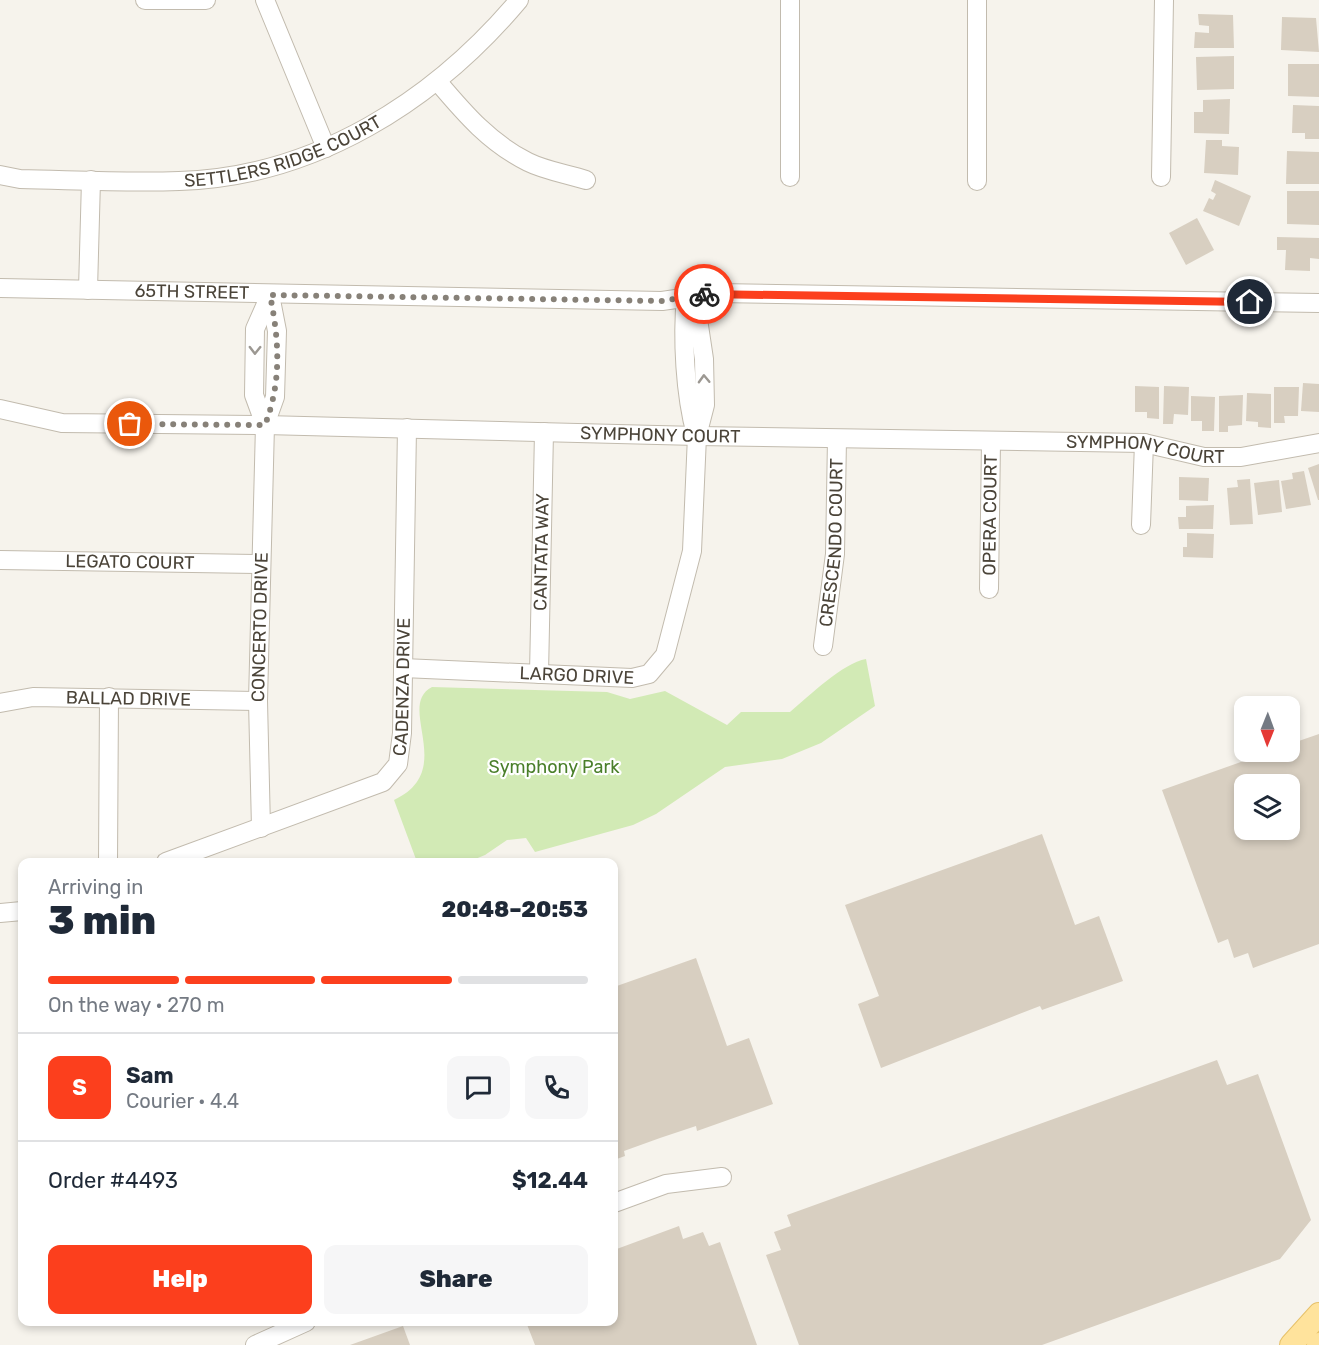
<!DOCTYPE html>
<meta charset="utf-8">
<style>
:root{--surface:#fff;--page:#f6f6f7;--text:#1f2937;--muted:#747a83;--line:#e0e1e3;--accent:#fc3f1d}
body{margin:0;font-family:Rubik,sans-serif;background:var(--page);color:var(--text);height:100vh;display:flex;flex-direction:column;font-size:22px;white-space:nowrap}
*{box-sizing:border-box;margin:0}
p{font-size:20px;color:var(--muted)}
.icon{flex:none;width:33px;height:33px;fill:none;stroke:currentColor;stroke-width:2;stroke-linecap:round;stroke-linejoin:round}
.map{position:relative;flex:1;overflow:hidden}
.panel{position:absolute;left:18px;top:858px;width:600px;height:468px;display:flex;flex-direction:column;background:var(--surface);border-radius:12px;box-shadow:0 3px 9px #0003}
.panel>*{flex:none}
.needle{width:39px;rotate:181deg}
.fabs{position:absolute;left:1234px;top:696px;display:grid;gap:12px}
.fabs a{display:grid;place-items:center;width:66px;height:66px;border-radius:12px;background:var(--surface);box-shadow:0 3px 9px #0003;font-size:30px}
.pin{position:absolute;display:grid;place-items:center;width:51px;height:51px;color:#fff;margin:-26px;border:3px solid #fff;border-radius:50%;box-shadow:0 2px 6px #0007}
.courier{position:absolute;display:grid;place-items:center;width:60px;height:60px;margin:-30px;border:4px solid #fc3f1d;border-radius:50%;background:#fff;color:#222;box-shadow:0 2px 8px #0007}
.summary em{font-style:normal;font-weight:800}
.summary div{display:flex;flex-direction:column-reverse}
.summary{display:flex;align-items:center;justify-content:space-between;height:102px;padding:0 30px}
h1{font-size:39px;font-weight:800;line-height:45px}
.bar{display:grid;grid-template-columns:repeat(4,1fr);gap:9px 6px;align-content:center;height:72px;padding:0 30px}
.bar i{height:8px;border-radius:4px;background:var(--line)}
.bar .current{background:var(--accent)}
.bar p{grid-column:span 4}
.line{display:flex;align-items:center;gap:15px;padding:0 30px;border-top:2px solid var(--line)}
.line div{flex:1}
.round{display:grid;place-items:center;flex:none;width:63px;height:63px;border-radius:12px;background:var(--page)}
.button{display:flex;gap:12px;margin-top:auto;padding:12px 30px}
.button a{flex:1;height:69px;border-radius:12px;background:var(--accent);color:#fff;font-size:24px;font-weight:800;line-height:69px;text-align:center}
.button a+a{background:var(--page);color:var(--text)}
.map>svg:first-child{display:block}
.green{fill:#d2eab5}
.building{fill:#d8cfc1;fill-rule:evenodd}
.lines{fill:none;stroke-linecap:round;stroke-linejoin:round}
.minor-casing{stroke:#c2bbae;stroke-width:20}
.major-casing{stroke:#e6c16a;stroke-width:24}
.minor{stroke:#fff;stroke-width:18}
.major{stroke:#ffe39c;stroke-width:22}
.oneway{stroke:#9c9892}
.done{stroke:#878178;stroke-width:6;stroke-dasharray:0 10.8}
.route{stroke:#fc3f1d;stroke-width:8}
.labels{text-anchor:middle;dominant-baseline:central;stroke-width:4.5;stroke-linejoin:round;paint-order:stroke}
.street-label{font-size:18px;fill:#4b4439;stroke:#fff}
.park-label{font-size:18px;fill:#4a7f2a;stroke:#fff}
</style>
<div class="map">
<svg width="1319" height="1345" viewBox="0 0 1319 1345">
<rect width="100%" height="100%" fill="#f6f3ec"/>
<path class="green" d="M866,659L875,706L821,743L782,759L725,767L656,814L633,825L535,852L526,838L507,840L485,855L468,862H417L394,800C458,770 395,706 432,687L607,692L630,699L665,691L727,725L741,712H790C809,696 843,663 866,659Z"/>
<g class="building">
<path d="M1198,14L1233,15L1234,48H1194L1195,32L1209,33V26L1199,25Z"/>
<path d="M1282,17L1316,18L1319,52L1281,50Z"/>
<path d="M1234,56V89L1197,90L1196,57Z"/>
<path d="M1288,64H1319V97L1288,96Z"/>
<path d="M1230,99L1229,134L1194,133V112H1203V100Z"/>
<path d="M1293,105L1319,106V139H1305V133H1292Z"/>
<path d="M1206,140H1222V146L1239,147L1238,175L1204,173Z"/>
<path d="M1287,151L1319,152V184H1286Z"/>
<path d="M1215,180L1251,196L1239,226L1203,211L1209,198L1213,200L1216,194L1211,191Z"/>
<path d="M1287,191H1319V225L1287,224Z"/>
<path d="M1197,218L1214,250L1186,265L1169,233Z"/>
<path d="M1277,237L1319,238V259L1310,258V271L1285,270L1286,250H1277Z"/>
<path d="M1303,383L1319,384V412L1301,411Z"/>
<path d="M1135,386L1159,387V419L1147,418V412H1135Z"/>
<path d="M1164,386L1189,387L1188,415L1174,414L1173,424H1163Z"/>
<path d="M1274,387H1299L1298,416H1284L1285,423H1274Z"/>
<path d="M1247,393L1271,394V428L1258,427V422L1246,421Z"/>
<path d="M1243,395L1242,425L1228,426V432H1219V396Z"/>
<path d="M1191,396L1215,397L1214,431H1202V421H1191Z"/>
<path d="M1319,464V500H1318L1308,468Z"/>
<path d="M1304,471L1311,505L1286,509L1281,481L1293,479L1292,473Z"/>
<path d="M1179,477L1209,478L1208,501L1179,500Z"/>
<path d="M1250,479L1253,524L1230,525L1227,488L1238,487L1237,480Z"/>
<path d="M1279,480L1282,512L1258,515L1254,483Z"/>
<path d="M1214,505L1213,529H1179L1178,517H1186V506Z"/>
<path d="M1187,533L1214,534L1213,558L1183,557V547H1187Z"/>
<path d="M1319,734V944L1253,968L1248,953L1234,958L1228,939L1218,943L1162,790L1269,752H1290V744ZM1245,784H1290V830H1245Z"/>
<path d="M1042,834L1075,925L1099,916L1123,981L1042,1010L1040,1006L881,1068L858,1004L879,996L845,905Z"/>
<path d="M696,958L727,1046L749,1038L773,1104L697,1131L696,1126L660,1138L624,1151L625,1156L614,1160V987Z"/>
<path d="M1217,1060L1227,1085L1258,1074L1311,1220L1280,1259L1042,1345H799L766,1255L781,1250L774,1232L791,1226L787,1215Z"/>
<path d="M679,1226L683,1239L703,1232L709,1246L720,1242L757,1345H535L526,1322H614V1250Z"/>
<path d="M403,1326L410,1345H350Z"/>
</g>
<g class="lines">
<defs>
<g id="minor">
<path d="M145,0H206"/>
<path d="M265,0L326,148"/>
<path d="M438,82C465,114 490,143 528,162C546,171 568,174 586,180"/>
<path id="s1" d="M0,175L20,179C73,180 126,183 179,181C315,177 434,101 519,0"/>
<path d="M790,177V0"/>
<path d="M1161,177L1164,0"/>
<path d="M977,181V0"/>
<path id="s2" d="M0,288L662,301L717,293L1319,303"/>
<path d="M88,290L91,180"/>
<path d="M686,296C682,339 685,394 696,435"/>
<path id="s3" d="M0,409L62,423L265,425L697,436L1144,443L1204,457H1241L1319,443"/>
<path d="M265,425L254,395L255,329L270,295"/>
<path d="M1141,525L1144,443"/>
<path id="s4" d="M0,560L261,564"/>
<path id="s5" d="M989,589L991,441"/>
<path id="s6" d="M823,646L835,554L837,439"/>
<path id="s7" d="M403,668L632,678L649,674L665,655L692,551L697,436L705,405L704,359L698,319L686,296"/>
<path id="s8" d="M539,674L544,432"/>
<path id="s9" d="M0,703L33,697L258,701"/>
<path id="s10" d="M261,828L258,701L265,425L275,397L277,331L270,295"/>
<path d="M108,862L109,697"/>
<path id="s11" d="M166,862L383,782L398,764L402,733L407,428"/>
<path d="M0,913L22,911"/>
<path d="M614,1203L666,1184L722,1177"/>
<path d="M255,1345L306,1322"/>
</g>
<g id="major">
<path d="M1291,1345L1319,1314"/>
<path d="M1318,1345L1319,1344"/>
</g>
</defs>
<use href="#minor" class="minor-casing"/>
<use href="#major" class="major-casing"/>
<use href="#minor" class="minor"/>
<use href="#major" class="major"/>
</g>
<defs><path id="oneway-chevron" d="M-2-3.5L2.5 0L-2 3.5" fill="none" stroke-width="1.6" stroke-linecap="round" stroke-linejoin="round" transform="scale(1.5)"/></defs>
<g class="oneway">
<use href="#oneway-chevron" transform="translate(255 350) rotate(91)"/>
<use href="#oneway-chevron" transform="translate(704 379) rotate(-92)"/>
</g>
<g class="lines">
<path class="done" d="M130,424L265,425C282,381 279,340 270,295L662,301L704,294"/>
<path class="route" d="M704,294L1250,302"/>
</g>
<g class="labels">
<g class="street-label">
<text stroke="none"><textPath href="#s1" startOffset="288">SETTLERS RIDGE COURT</textPath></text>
<text stroke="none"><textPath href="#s2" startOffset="192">65TH STREET</textPath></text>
<text stroke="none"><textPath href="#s3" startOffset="662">SYMPHONY COURT</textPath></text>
<text stroke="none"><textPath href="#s3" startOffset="1148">SYMPHONY COURT</textPath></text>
<text stroke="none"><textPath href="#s5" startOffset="74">OPERA COURT</textPath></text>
<text stroke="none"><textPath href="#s6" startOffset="104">CRESCENDO COURT</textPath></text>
<text stroke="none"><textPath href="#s8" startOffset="122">CANTATA WAY</textPath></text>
<text stroke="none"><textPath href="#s4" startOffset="130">LEGATO COURT</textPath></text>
<text stroke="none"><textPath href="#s10" startOffset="201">CONCERTO DRIVE</textPath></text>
<text stroke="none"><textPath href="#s7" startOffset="174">LARGO DRIVE</textPath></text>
<text stroke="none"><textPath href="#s11" startOffset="332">CADENZA DRIVE</textPath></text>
<text stroke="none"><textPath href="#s9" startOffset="129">BALLAD DRIVE</textPath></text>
</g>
<g class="park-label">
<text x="554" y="767">Symphony Park</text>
</g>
</g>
</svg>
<div class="fabs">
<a><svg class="needle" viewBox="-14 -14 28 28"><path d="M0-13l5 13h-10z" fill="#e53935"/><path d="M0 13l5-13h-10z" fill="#747a83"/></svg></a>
<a><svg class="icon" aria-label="layers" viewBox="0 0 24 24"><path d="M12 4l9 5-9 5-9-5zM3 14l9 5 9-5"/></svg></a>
</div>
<div class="pin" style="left:130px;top:424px;background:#ea580c"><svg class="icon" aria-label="bag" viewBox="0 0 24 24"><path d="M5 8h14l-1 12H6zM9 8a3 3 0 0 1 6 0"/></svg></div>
<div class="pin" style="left:1250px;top:302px;background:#1f2937"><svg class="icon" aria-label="home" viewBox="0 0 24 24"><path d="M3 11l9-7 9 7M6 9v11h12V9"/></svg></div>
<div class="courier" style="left:704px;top:294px"><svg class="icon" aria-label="bike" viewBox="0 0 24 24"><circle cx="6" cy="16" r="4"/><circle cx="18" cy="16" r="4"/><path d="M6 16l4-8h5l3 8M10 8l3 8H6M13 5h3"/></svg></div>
<section class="panel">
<div class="summary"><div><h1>3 min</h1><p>Arriving in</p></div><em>20:48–20:53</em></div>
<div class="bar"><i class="current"></i><i class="current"></i><i class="current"></i><i></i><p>On the way · 270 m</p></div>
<div class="line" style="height:108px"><b class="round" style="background:var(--accent);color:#fff">S</b><div><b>Sam</b><p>Courier · 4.4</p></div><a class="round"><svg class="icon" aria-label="chat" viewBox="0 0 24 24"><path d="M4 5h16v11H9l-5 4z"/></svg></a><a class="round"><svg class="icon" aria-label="phone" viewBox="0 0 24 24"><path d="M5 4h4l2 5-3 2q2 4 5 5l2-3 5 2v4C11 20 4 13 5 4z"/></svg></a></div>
<div class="line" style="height:78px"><div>Order #4493</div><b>$12.44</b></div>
<div class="button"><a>Help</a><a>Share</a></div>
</section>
</div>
